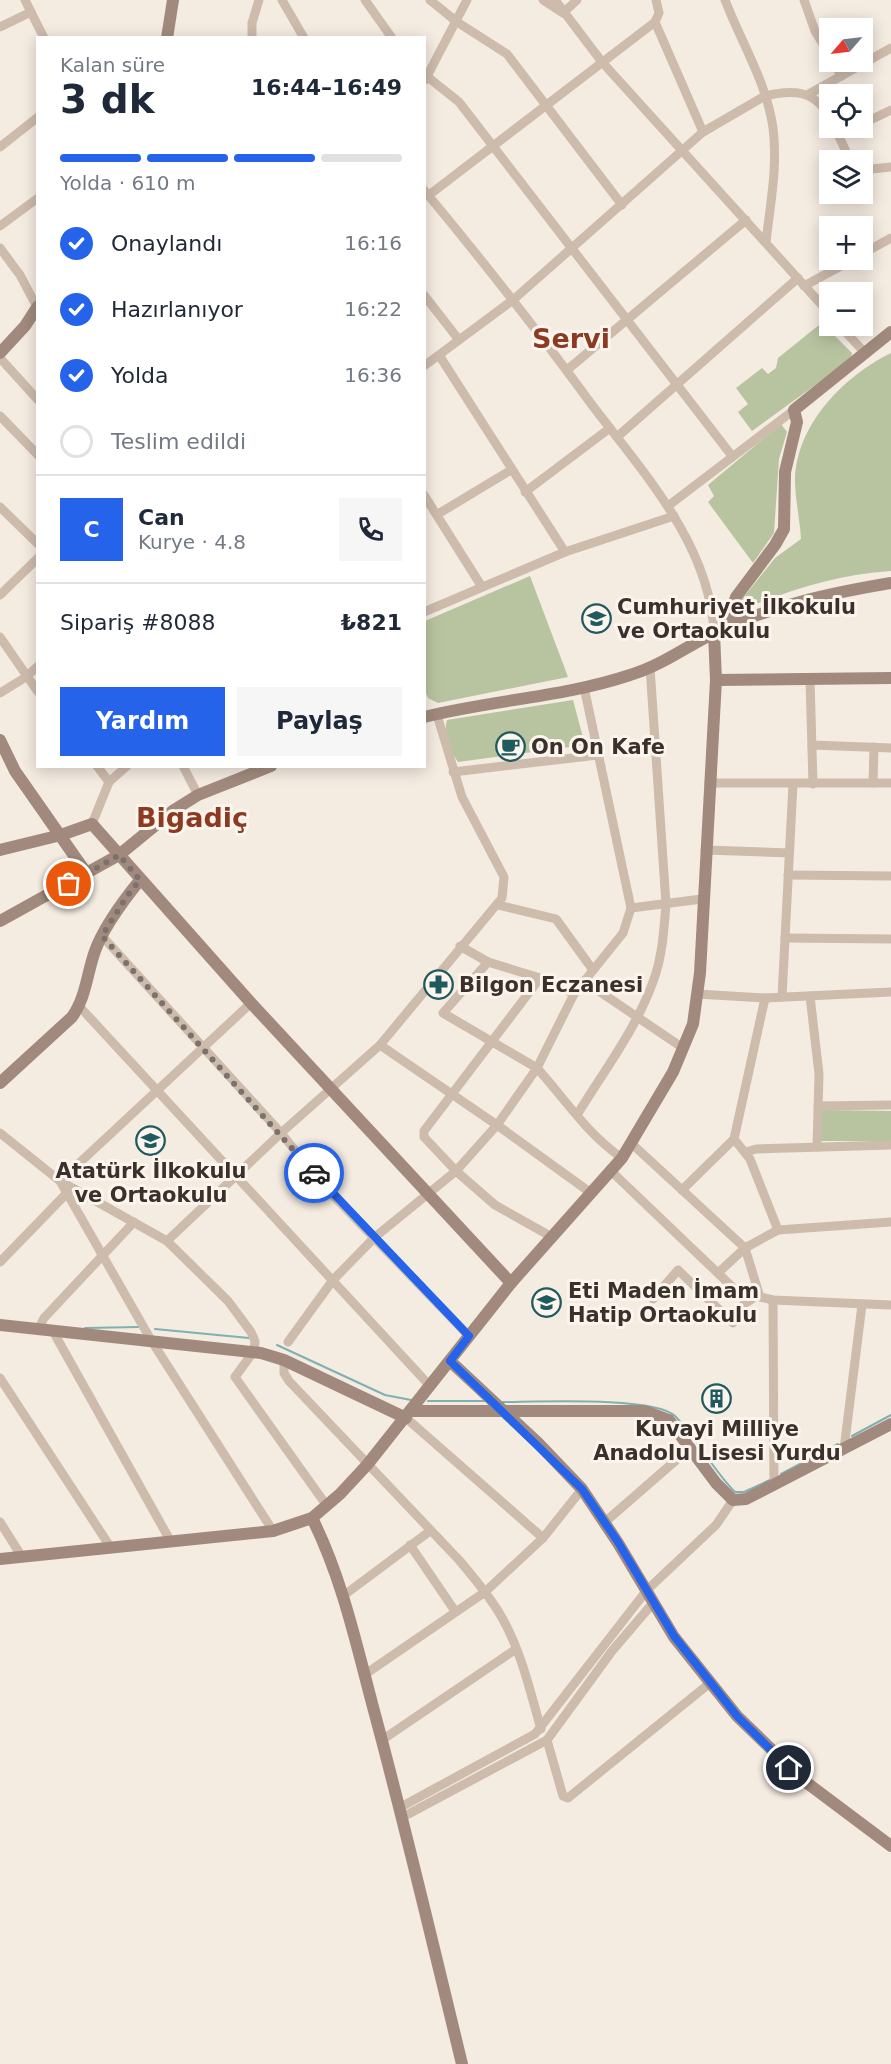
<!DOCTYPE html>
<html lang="tr">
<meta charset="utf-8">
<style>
:root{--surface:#fff;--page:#f6f6f7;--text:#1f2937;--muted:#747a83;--line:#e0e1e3;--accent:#2563eb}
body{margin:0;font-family:"DejaVu Sans",sans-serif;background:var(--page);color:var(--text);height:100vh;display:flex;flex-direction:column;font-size:22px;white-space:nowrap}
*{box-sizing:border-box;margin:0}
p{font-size:20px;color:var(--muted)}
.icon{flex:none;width:33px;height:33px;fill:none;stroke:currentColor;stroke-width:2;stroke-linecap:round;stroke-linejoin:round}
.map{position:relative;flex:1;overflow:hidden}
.drawer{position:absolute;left:36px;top:36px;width:390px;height:732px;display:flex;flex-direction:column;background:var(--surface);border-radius:0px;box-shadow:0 3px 15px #0003}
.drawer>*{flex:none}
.needle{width:39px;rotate:242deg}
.tools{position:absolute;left:819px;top:18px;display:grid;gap:12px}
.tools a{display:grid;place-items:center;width:54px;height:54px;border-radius:0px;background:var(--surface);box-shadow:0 3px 15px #0003;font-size:30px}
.pin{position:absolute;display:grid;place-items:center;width:51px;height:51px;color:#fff;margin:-26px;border:3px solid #fff;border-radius:50%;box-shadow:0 2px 6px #0007}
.courier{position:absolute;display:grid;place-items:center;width:60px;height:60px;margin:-30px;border:4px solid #2563eb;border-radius:50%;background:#fff;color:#222;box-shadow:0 2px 8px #0007}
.summary em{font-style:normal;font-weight:600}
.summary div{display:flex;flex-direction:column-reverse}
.summary{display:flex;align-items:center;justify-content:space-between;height:102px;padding:0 24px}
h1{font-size:39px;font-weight:600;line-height:45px}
.bar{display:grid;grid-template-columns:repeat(4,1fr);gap:9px 6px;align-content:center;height:72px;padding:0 24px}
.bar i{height:8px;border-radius:4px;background:var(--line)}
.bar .active{background:var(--accent)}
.bar p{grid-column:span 4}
.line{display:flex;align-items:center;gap:15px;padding:0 24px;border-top:2px solid var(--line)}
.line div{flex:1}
.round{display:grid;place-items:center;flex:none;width:63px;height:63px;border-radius:0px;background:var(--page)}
ol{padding:0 24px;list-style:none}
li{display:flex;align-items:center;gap:18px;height:66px}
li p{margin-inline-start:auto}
li .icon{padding:6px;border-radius:50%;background:var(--accent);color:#fff;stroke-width:4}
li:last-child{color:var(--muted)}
li i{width:33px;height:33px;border:3px solid var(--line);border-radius:50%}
.primary-button{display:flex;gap:12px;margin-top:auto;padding:12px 24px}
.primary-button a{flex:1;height:69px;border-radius:0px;background:var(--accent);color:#fff;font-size:24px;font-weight:600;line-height:69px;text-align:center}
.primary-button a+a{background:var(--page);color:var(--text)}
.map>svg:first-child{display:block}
.green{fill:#b8c4a0}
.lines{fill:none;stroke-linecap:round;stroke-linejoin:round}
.stream{stroke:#7fb0b2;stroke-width:2}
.street{stroke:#cdbbac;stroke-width:9}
.secondary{stroke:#a18a7d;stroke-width:12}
.done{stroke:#7c716b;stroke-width:6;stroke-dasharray:0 10.8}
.route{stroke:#2563eb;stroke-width:8}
.labels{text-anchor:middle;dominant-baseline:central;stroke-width:6;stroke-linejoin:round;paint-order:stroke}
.poi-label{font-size:21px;font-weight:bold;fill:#3b302b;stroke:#fbf5ee;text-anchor:start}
.district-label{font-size:27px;font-weight:bold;fill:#8c3b22;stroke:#fbf5ee}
</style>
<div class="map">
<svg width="891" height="2064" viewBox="0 0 891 2064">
<rect width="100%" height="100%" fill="#f4ebe1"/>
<g class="green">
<path d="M819,325L827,328L852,353L851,359L752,431L738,412L748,404L736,388L762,368L768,374L776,368L778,358Z"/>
<path d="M891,353V571C838,574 791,590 743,609L739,603L775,558L801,539C800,520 795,499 795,479C797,424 844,376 891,353Z"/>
<path d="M781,424L787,432L779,459L774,533L753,563L708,502L714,496L708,485Z"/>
<path d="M530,576L568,677L438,703L428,698L424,689L425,621Z"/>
<path d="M573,700L585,745L458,762C450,751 443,733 447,720Z"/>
<path d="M822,1110L891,1111V1141H820Z"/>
</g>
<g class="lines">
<g class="stream">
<path d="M85,1328L139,1327"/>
<path d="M155,1329L249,1338"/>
<path d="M277,1345L385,1395L411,1400"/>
<path d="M428,1401H486"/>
<path d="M501,1402C534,1402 655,1396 675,1416C698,1439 712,1469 735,1492H744L770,1480"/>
<path d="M852,1436L891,1415"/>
<path d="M781,1474L838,1444"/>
</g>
<g class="street">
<path d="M25,0L44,38"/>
<path d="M282,0L304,38"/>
<path d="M365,0L392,38"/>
<path d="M430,0L457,22L507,54L622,205"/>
<path d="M543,0L563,13L577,0"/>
<path d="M555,0L602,62L830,314"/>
<path d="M725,0C741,42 767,83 773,128C778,167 770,205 766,242"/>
<path d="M804,0L815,31L830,55"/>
<path d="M655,22L703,132"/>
<path d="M0,27L31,12"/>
<path d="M252,38V23L259,0"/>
<path d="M833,62L842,76"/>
<path d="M424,74L459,102L732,456"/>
<path d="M425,80L467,0"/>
<path d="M809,94L891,48"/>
<path d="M862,124L891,110"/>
<path d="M835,128L850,160"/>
<path d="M838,134L854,128"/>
<path d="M0,147L38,117"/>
<path d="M862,170L891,167"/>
<path d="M424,190C482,260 538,331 592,405C643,472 710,545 714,633"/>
<path d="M429,195L655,22L659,13L656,0"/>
<path d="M0,226L38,198"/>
<path d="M0,248L20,275L37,307"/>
<path d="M862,254L891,238"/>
<path d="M804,286L852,260"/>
<path d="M424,295L459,340"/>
<path d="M840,326L866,354"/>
<path d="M439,355L565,552"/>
<path d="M0,358L38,400"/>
<path d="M424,366L513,300L703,132L765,96C793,89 814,90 830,117"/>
<path d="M567,370L746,220"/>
<path d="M0,416L38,455"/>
<path d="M617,437L798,278"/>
<path d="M525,492L610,428"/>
<path d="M424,495L482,587"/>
<path d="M668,506L794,410"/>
<path d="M0,507L38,544"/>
<path d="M438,514L511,470"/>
<path d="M0,595L38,558"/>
<path d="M424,612L565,552L674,516"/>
<path d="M0,637L38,692"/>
<path d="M810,679L813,784"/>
<path d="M0,693L26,677L38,666"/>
<path d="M812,745L891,748"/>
<path d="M97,766L109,782"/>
<path d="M183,766L198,795"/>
<path d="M453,772L598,755"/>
<path d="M709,783H891"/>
<path d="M873,783L874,747"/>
<path d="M92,824L109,782L127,766"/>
<path d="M705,850L789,853"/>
<path d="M788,875L891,876"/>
<path d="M498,905L556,919L593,970"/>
<path d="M631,908L702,899"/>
<path d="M102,936L281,1133L324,1186L469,1336"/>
<path d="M785,938L891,939"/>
<path d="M460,946L488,962L540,978L574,994L623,933L631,908L584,687"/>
<path d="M540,978L424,1131V1137L456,1171L495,1205L552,1237"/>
<path d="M584,981L683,1048"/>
<path d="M574,994L537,1068C565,1099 587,1134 622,1158"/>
<path d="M697,994L765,998L891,992"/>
<path d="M810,996L819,1074L817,1147"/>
<path d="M782,997L793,784"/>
<path d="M251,1003L60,1181L151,1340L273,1531"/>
<path d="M79,1006L430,1386"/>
<path d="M380,1045L497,1125L591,1193"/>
<path d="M818,1106L891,1105"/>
<path d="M577,1115C605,1069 640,1024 656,973C663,950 664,927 666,904L650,667"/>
<path d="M0,1133L60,1181L167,1241L228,1301L251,1332L255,1341L254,1351L235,1377L327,1506"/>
<path d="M631,1143L745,1248L760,1297L773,1300L891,1305"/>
<path d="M746,1152L756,1149L891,1145"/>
<path d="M611,1171L747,1301"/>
<path d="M682,1190L734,1139L765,998"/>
<path d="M778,1230L891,1222"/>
<path d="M167,1241L281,1133L380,1045L502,898L504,877L462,797L437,715"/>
<path d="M0,1262L66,1194"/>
<path d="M719,1272L745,1248L778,1230L750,1159L734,1139"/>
<path d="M653,1299L678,1270L733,1323L744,1304L752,1299"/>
<path d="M773,1300L774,1486"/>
<path d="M38,1330L44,1318L134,1222"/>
<path d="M54,1333L171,1542"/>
<path d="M288,1342L333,1280L375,1237L456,1171L497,1125L537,1068L443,1013L488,962"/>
<path d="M284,1360V1373L289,1381L459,1560C474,1578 489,1595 501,1616C521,1650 530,1691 541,1729"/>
<path d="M0,1378L111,1548"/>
<path d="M406,1418L543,1538"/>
<path d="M844,1449L862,1305"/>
<path d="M0,1522L22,1557"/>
<path d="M605,1522L690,1448"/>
<path d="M410,1545L455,1611"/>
<path d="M343,1596L430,1531"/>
<path d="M653,1603L612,1651L547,1740L563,1796L568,1798L710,1683"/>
<path d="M364,1675L485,1592L543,1538L582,1489"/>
<path d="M382,1740L516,1649"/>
<path d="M399,1808L535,1734L647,1590L716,1525L733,1500"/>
<path d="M401,1818L547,1740"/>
</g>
<g class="secondary">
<path d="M167,38L173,0"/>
<path d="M0,353L25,326L38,306"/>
<path d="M726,628L736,597L775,545L784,529L785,472L797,422L794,410L891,332"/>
<path d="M716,680L891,678"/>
<path d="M424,717C492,700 564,697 630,675C661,666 687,646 716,632C771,606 831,593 891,583"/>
<path d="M0,740L15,771L87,874"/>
<path d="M0,850L61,835L92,824L251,1003L511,1283"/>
<path d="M0,921L119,855L174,810L198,795L271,766"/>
<path d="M0,1083L72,1017C86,998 87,973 95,951C104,926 123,901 140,880"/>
<path d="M0,1325L261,1353L284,1360L406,1418"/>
<path d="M450,1361L538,1443L582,1489L618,1543L674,1637L737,1716L803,1780L891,1846"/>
<path d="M411,1411H645L669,1420L716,1483L733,1500L746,1499L891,1424"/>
<path d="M312,1518C342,1578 356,1643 373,1707C405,1825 433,1945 462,2064"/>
<path d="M0,1559L273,1531L312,1518L340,1494L367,1465L511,1283L622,1158L673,1072L693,1024L700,973L716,680L714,633"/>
</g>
</g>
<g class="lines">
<path class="done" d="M69,884L119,855L140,880L127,896L102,936L314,1173"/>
<path class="route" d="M314,1173L469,1336L450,1361L582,1489L618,1542L674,1636L737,1716L789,1768"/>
</g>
<defs>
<symbol id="school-ring" viewBox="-11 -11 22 22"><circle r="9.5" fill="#fbf5ee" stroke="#1f5a5e" stroke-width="1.5"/><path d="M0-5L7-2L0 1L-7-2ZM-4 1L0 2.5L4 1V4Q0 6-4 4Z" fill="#1f5a5e"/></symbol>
<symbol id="cafe-ring" viewBox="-11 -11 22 22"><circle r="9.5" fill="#fbf5ee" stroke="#1f5a5e" stroke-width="1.5"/><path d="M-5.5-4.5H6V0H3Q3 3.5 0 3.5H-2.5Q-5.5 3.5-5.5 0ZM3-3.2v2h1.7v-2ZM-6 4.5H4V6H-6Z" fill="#1f5a5e"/></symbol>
<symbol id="pharmacy-ring" viewBox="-11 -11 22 22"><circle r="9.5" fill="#fbf5ee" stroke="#1f5a5e" stroke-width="1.5"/><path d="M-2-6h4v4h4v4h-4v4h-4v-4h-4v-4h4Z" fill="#1f5a5e"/></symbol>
<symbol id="building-ring" viewBox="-11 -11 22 22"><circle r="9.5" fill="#fbf5ee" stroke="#1f5a5e" stroke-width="1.5"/><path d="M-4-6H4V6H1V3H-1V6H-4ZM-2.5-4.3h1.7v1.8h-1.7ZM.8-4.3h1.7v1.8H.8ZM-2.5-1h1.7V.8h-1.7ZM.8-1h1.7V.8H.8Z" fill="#1f5a5e"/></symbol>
</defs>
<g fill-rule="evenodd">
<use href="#school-ring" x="580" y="602" width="33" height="33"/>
<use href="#cafe-ring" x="494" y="730" width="33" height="33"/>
<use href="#pharmacy-ring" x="422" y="968" width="33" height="33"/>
<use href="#school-ring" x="134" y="1124" width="33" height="33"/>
<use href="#school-ring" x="530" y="1286" width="33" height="33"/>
<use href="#building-ring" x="700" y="1382" width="33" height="33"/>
</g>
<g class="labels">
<g class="poi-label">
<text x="617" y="607">Cumhuriyet İlkokulu<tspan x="617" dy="24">ve Ortaokulu</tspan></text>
<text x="531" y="747">On On Kafe</text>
<text x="459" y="985">Bilgon Eczanesi</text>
<text x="151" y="1171" text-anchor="middle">Atatürk İlkokulu<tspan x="151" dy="24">ve Ortaokulu</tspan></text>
<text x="568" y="1291">Eti Maden İmam<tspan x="568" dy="24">Hatip Ortaokulu</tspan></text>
<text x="717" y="1429" text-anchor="middle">Kuvayi Milliye<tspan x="717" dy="24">Anadolu Lisesi Yurdu</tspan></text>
</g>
<g class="district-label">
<text x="571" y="338">Servi</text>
<text x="192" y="817">Bigadiç</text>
</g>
</g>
</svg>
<div class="tools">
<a><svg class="needle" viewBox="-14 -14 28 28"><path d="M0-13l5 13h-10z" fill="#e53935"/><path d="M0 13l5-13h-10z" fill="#747a83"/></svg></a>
<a><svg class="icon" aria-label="locate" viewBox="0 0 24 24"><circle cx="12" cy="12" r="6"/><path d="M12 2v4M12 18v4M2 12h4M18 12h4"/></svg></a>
<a><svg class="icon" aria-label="layers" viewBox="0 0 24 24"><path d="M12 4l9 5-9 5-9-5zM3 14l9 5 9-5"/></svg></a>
<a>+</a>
<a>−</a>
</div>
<div class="pin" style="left:69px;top:884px;background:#ea580c"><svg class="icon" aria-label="bag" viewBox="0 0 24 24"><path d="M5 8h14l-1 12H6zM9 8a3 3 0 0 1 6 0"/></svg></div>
<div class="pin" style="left:789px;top:1768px;background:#1f2937"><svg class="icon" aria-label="home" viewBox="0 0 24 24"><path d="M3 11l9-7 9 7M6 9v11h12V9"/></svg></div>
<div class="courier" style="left:314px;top:1173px"><svg class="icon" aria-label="car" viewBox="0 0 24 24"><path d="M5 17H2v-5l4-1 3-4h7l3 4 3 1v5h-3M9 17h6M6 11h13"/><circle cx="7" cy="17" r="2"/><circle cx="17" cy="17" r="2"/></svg></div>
<section class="drawer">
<div class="summary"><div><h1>3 dk</h1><p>Kalan süre</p></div><em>16:44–16:49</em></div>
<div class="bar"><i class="active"></i><i class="active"></i><i class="active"></i><i></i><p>Yolda · 610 m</p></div>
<ol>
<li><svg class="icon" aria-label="check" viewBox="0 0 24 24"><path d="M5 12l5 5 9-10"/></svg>Onaylandı<p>16:16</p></li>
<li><svg class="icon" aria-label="check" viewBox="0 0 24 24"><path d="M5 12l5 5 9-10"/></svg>Hazırlanıyor<p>16:22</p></li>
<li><svg class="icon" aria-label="check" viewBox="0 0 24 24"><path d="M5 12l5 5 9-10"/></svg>Yolda<p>16:36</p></li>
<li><i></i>Teslim edildi</li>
</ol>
<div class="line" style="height:108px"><b class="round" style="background:var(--accent);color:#fff">C</b><div><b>Can</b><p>Kurye · 4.8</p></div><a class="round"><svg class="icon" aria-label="phone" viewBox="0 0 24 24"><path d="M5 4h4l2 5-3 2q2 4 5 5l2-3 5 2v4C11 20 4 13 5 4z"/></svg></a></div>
<div class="line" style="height:78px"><div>Sipariş #8088</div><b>₺821</b></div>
<div class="primary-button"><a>Yardım</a><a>Paylaş</a></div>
</section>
</div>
